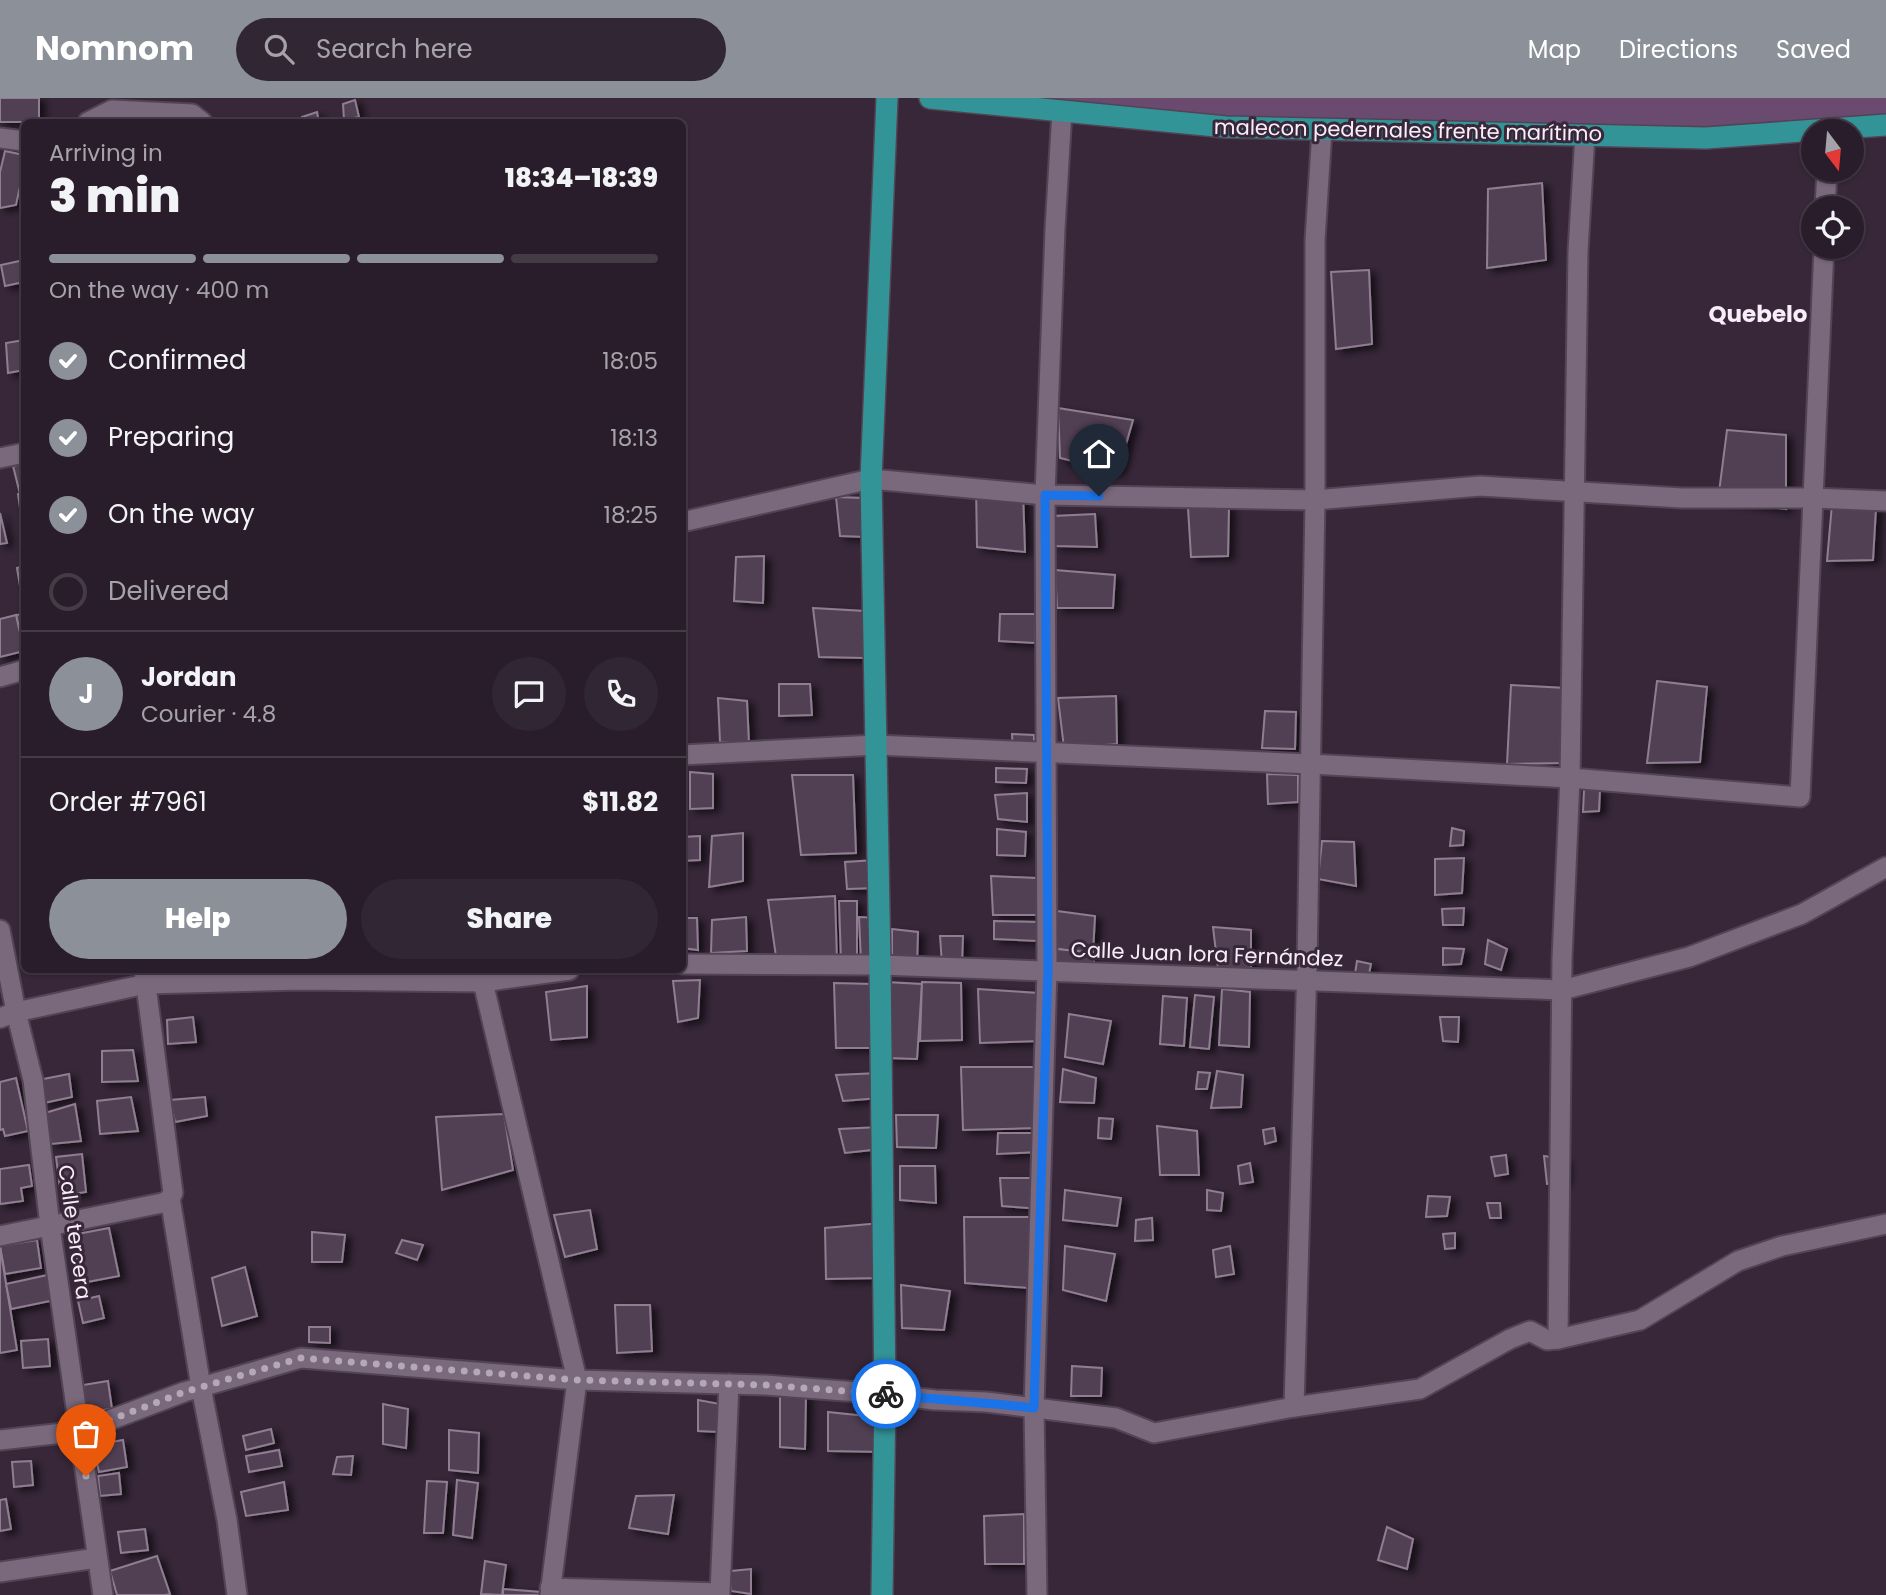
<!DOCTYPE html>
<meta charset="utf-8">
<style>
:root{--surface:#291d2b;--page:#312633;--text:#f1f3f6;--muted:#a5a2a9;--line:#453b47;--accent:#8c9099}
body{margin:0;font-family:Poppins,sans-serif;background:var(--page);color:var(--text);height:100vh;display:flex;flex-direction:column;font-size:26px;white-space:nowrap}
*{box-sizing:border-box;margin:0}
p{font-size:23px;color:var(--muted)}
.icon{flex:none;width:38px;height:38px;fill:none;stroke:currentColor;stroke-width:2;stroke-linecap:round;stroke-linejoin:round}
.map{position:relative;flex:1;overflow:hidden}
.sheet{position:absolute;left:21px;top:21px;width:665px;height:854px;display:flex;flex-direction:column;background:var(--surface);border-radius:10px;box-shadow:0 2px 5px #0004,0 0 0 2px var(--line)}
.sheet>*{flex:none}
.needle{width:46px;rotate:164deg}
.tools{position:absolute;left:1801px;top:21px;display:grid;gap:14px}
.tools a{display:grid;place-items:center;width:63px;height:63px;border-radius:50%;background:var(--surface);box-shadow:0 2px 5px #0004,0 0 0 2px var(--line);font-size:35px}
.pin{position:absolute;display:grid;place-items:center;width:60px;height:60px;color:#fff;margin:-72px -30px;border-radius:50% 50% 50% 0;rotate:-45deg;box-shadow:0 0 7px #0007}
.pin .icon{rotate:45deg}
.courier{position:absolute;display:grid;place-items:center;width:70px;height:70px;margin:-35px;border:5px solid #1a73e8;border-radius:50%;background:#fff;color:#222;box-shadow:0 2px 9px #0007}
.headline em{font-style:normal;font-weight:800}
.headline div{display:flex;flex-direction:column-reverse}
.headline{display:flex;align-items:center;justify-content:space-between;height:119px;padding:0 28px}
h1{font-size:46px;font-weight:800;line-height:52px}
.bar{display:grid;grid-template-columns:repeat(4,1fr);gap:10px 7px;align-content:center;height:84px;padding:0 28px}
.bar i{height:9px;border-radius:5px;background:var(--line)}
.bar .selected{background:var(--accent)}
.bar p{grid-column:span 4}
.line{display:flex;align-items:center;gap:18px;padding:0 28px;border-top:2px solid var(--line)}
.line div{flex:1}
.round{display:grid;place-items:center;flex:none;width:74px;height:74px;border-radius:37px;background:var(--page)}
ol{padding:0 28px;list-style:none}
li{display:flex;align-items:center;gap:21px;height:77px}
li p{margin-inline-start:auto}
li .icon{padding:7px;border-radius:50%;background:var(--accent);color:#fff;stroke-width:4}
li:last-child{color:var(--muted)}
li i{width:38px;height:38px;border:4px solid var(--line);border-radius:50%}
.primary-button{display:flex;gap:14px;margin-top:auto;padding:14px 28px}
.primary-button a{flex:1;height:80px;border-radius:42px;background:var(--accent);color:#fff;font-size:28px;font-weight:800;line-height:80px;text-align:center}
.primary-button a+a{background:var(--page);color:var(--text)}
header{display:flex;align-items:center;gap:42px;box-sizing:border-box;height:98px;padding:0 35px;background:var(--accent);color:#fff}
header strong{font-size:33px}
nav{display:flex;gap:38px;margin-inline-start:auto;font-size:24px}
.search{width:490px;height:63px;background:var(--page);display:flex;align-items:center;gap:18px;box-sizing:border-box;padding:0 24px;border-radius:38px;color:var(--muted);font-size:26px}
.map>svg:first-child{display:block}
.green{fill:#6a4a6e}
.building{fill:#514053;stroke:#907d92;stroke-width:2;filter:url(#shadow)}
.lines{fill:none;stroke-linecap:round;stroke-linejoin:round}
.minor-casing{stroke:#524454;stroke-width:23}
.major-casing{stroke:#524454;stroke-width:24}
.minor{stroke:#7a687d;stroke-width:19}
.major{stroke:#339498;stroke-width:21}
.done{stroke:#b4a8b6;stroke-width:7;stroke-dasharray:0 12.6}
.route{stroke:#1a73e8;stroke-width:9}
.labels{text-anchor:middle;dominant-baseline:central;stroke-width:6;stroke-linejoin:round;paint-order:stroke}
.street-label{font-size:21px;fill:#f8edf9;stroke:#372739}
.neighbourhood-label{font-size:23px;font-weight:bold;fill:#f8edf9;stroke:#372739}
</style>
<header>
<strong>Nomnom</strong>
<div class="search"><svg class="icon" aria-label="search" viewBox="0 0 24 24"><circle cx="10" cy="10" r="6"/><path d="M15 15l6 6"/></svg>Search here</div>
<nav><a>Map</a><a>Directions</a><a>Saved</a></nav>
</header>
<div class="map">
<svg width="1886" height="1497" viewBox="0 0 1886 1497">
<defs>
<filter id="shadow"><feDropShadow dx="6" dy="3.5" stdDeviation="3.5" flood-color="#0009"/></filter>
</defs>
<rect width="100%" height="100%" fill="#372739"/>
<path class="green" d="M935,0H1886V19L1705,32L1228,22Z"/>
<g class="building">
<rect x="0" y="0" width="39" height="24"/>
<path d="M355,2L359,19L344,22L343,6Z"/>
<path d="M317,14L319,24H302V19Z"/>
<path d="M5,53L24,57V70L16,107L0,110V74Z"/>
<path d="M1542,85L1546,162L1487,170L1488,91Z"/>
<path d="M24,162V184L5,188L1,167Z"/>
<path d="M1369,172L1372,246L1336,251L1331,174Z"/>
<path d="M24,242V272L8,275L6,245Z"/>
<path d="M1058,310L1133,322L1118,374L1060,360Z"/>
<path d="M1727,332L1786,337V411L1718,402Z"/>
<path d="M24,365V395L20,396L13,368Z"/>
<path d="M976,388L1023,393L1025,454L977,449Z"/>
<path d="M24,395V438L18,396Z"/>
<path d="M836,399L864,400L866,439L840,438Z"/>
<path d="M1832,406L1876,410L1873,462L1827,463Z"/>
<path d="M1229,408L1228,458L1191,459L1188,410Z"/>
<path d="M0,415L7,445L0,446Z"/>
<path d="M1095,416L1097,449L1055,448L1053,418Z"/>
<path d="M764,458L763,505L734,503L736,459Z"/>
<path d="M24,468V493L21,494L17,470Z"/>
<path d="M1055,472L1115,477L1113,510H1057Z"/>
<path d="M813,510L865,513L864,560L819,559Z"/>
<path d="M24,516V552L16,517Z"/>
<path d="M1000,516H1035V545L999,543Z"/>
<path d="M16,517L24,553L0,559V521Z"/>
<path d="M1657,583L1707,589L1700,664L1647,665Z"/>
<path d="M779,586H810L812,617L779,618Z"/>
<path d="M1511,587L1566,590L1563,665L1507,666Z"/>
<path d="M1116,598L1117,646L1064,650L1058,600Z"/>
<path d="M718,600L747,603L749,646L720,644Z"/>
<path d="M1265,613L1296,614L1295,651L1262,650Z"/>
<path d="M1012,636L1034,637V656H1013Z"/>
<path d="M996,670L1027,671L1026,685L996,684Z"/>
<path d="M690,674L713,676V710L690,711Z"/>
<path d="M1267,676L1298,677V704L1268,706Z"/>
<path d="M792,677H853L856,755L801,757Z"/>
<path d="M1584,692H1600L1599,713L1583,714Z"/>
<path d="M1027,695V724L998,721L995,697Z"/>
<path d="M1452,730L1464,733L1463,747L1450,748Z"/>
<path d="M997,731L1026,734L1025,758L997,757Z"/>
<path d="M743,735V783L709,789L712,738Z"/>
<path d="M700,738V762L682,763V739Z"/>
<path d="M1322,743L1354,744L1356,788L1318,781Z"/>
<path d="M1464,760L1462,795L1435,797V761Z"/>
<path d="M876,762L877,790L847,791L845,764Z"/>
<path d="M991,778L1037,780L1038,817H993Z"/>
<path d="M835,798L837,863L776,859L768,802Z"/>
<path d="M839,803H857V863H841Z"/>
<path d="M1464,810L1463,827H1443L1442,811Z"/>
<path d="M1057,813L1095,818L1093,855L1057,851Z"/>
<path d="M746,819L747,853L711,855L712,822Z"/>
<path d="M859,819L878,820L877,863H861Z"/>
<path d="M682,820H697L698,852L682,850Z"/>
<path d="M994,823L1038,824V843L994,841Z"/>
<path d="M1213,829L1251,832V880L1219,879Z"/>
<path d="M892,831L918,834L917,868H892Z"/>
<path d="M940,838H963L962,867L942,866Z"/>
<path d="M1488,842L1507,851L1501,872L1485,866Z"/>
<path d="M1443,850L1464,851L1461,866L1443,867Z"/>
<path d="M1057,851L1093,855L1095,872H1056Z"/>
<path d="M1357,863L1371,866L1368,881L1354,882Z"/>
<path d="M700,882L698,920L678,924L673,883Z"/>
<path d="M886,884L922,886L917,961L887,960Z"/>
<path d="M922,884L961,885L962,942L920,943Z"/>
<path d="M834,885L872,886L874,950H836Z"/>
<path d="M587,888V939L551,942L546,894Z"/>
<path d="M978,891L1038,895L1039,943L980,945Z"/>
<path d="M1222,891L1250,894L1249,949L1219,947Z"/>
<path d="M1195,897L1214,899L1209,951L1190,949Z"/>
<path d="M1163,898L1187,900L1184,948L1160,946Z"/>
<path d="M1069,916L1111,923L1103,966L1065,959Z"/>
<path d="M193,919L196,944L168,946L167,922Z"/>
<path d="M1440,919H1459L1458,944L1443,943Z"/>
<path d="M133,952L138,983L102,984V953Z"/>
<path d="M961,969H1039V1030L963,1032Z"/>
<path d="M1063,971L1096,980L1094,1005L1060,1004Z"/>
<path d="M1217,973L1243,977L1241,1009L1211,1010Z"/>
<path d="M1198,974L1210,975L1207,991H1196Z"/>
<path d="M879,975L880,1000L843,1003L836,977Z"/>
<path d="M69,976L72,999L44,1005L43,981Z"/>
<path d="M16,980L28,1033L5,1038L3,1031L0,1032V984Z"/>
<path d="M131,999L138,1033L100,1036L97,1003Z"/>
<path d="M205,999L207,1018L175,1024L170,1002Z"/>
<path d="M75,1006L81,1043L51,1046L45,1015Z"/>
<path d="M504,1016L513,1072L442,1092L436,1019Z"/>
<path d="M896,1017H938L936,1050L897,1049Z"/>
<path d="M1099,1020L1113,1021L1111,1041L1098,1040Z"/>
<path d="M1157,1028L1197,1033L1199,1077H1160Z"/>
<path d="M880,1029L881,1051L845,1055L839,1031Z"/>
<path d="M1274,1030L1276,1043L1265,1046L1263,1032Z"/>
<path d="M998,1035H1040V1054L997,1056Z"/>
<path d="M82,1056L86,1094L61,1098L56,1059Z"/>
<path d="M1506,1057L1508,1076L1495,1078L1491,1059Z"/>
<path d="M1544,1058L1565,1061L1564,1084L1547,1086Z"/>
<path d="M1250,1065L1253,1084L1240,1086L1238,1068Z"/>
<path d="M29,1067L32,1088L21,1090L23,1103L0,1106V1071Z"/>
<path d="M900,1068H935L936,1105L900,1102Z"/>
<path d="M1000,1080H1040V1111L1002,1108Z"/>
<path d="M1065,1092L1121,1100L1117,1128L1063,1122Z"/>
<path d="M1207,1092L1223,1095L1221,1113L1207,1112Z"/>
<path d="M1428,1098L1450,1099L1447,1118L1426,1119Z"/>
<path d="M1487,1105H1500L1501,1120H1490Z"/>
<path d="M590,1112L597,1151L565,1159L554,1117Z"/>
<path d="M964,1119H1040L1041,1191L965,1185Z"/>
<path d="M1152,1120L1153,1142L1135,1143L1136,1122Z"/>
<path d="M881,1125L883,1180L826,1181L825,1130Z"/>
<path d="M109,1130L119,1178L82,1185L72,1137Z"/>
<path d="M312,1134L345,1137L342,1164H312Z"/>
<path d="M1455,1135V1150L1445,1151L1443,1136Z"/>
<path d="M37,1142L41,1170L5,1176L0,1148Z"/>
<path d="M402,1142L423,1147L417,1162L396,1155Z"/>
<path d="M1065,1148L1115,1156L1106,1203L1063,1192Z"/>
<path d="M1230,1148L1234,1176L1216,1179L1213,1152Z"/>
<path d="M0,1149L17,1252L0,1255Z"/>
<path d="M245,1169L257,1218L222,1228L212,1180Z"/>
<path d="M52,1176L55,1202L11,1211L6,1186Z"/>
<path d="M901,1187L950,1193L944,1232L902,1230Z"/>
<path d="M99,1198L104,1220L83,1225L78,1203Z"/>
<path d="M615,1207H650L652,1253L617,1255Z"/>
<path d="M309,1229H330V1245L309,1244Z"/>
<path d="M48,1241L50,1268L23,1270L21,1243Z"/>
<path d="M1072,1268L1102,1270L1101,1298H1071Z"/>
<path d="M108,1283L112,1311L87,1314L83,1287Z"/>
<path d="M780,1295L806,1297L805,1351L780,1349Z"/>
<path d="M698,1302L720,1306L718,1334L698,1333Z"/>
<path d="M383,1306L408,1311L406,1350L383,1346Z"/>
<path d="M828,1314L885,1320L882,1354L828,1353Z"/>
<path d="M271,1331L274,1345L246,1352L243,1338Z"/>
<path d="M449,1332L479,1335L478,1375L449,1372Z"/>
<path d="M123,1342L127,1369L99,1374L96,1361L91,1362L89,1348Z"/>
<path d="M279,1352L282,1368L249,1374L246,1358Z"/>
<path d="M353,1358L351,1377L333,1376L337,1359Z"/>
<path d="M31,1363L33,1387L14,1389L12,1364Z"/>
<path d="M119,1375L121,1396L100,1398L98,1378Z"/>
<path d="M457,1382L478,1385L472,1440L453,1437Z"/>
<path d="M427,1383L447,1384L443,1435H424Z"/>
<path d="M284,1384L288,1412L246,1418L241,1394Z"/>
<path d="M674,1397L668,1436L629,1430L636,1398Z"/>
<path d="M6,1401L11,1431L0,1433V1402Z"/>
<path d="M1024,1416V1466H985L984,1418Z"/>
<path d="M1387,1429L1413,1441L1407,1471L1378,1462Z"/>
<path d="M145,1431L148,1452L121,1455L118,1434Z"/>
<path d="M157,1458L170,1496L165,1497H117L110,1473Z"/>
<path d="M485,1463L506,1467L502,1497L481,1496Z"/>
<path d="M751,1471V1496L731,1493V1473Z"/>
<path d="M503,1491L541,1494L540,1497H503Z"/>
</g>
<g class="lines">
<defs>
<g id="minor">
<path d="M88,24L112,12L192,16L202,24"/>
<path d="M0,40L24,43"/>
<path d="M1825,110L1827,72"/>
<path d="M0,360L24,355"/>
<path d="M682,424L871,381L1045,397L1315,402L1480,388L1682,400H1813L1886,403"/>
<path d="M0,579L24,572"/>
<path d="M682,657L876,647L1310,666L1570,680L1800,699L1824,149"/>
<path d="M0,832L16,914L33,982L50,1128L103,1497"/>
<path d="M682,866L880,867L1562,892L1689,859L1802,816L1886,769"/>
<path d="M482,872L483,884L577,1282L550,1497"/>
<path d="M0,920L16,914L146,886L300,882L483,884L569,872"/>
<path d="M170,1100L201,1289L227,1422L237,1497"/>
<path d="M0,1138L162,1105L169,1102L173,1095L144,872"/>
<path d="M1558,1241L1562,861L1570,680L1578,153L1585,37"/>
<path d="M1294,1309L1307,867L1315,402V142L1322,32"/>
<path d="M0,1342L81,1333L184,1294L301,1260L577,1282L765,1287L885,1296L935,1302L986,1304L1116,1320L1154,1335L1294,1309L1420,1291L1510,1241L1530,1233L1547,1242L1558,1241L1640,1222L1738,1163L1782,1148L1886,1126"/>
<path d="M0,1474L97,1460"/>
<path d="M550,1490L720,1495L729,1286"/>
<path d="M1037,1497L1034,1310L1047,872L1045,397L1055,131L1062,13"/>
</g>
<g id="major">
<path d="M930,0L1226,29L1706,40L1886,27"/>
<path d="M882,1497L885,1296L880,867L871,381L887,0"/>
</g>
</defs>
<use href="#minor" class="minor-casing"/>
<use href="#major" class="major-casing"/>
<use href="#minor" class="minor"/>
<use href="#major" class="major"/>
</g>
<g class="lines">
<path class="done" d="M86,1378L81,1333L184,1294L301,1260L578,1282L765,1287L886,1296"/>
<path class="route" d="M886,1296C935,1302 985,1304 1034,1310L1048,872L1045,397L1099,398"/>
</g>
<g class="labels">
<g class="street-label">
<text transform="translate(1408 32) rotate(1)">malecon pedernales frente marítimo</text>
<text transform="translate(1207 856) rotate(2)">Calle Juan lora Fernández</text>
<text transform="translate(75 1134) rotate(82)">Calle tercera</text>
</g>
<g class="neighbourhood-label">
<text x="1758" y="216">Quebelo</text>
</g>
</g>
</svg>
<div class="tools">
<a><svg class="needle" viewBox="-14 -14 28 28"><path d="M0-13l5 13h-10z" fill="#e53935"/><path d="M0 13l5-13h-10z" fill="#a5a2a9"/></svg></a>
<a><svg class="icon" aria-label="locate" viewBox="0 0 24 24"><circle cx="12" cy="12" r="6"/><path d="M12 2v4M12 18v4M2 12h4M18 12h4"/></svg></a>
</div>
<div class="pin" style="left:86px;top:1378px;background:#ea580c"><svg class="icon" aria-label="bag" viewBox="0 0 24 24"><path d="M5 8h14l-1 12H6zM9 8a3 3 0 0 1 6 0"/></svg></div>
<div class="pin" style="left:1099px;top:398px;background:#1f2937"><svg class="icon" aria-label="home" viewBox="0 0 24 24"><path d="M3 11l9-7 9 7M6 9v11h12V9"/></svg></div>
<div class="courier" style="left:886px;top:1296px"><svg class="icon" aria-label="bike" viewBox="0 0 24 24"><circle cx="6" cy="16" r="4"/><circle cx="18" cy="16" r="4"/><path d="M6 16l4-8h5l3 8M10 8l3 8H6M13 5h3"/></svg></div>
<section class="sheet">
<div class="headline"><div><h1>3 min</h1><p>Arriving in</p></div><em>18:34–18:39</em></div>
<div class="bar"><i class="selected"></i><i class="selected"></i><i class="selected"></i><i></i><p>On the way · 400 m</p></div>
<ol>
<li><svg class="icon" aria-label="check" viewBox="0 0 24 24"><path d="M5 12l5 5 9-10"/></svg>Confirmed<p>18:05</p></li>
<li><svg class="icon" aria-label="check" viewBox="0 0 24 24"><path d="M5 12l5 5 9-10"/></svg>Preparing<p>18:13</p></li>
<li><svg class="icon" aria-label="check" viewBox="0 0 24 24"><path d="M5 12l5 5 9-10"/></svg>On the way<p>18:25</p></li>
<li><i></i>Delivered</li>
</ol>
<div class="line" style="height:126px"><b class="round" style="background:var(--accent);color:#fff">J</b><div><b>Jordan</b><p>Courier · 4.8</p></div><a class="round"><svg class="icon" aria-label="chat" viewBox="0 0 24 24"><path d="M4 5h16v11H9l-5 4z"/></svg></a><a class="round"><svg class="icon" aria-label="phone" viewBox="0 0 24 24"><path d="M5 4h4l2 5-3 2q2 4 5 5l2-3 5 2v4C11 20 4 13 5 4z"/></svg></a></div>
<div class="line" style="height:91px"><div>Order #7961</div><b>$11.82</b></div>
<div class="primary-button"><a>Help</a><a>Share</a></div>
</section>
</div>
